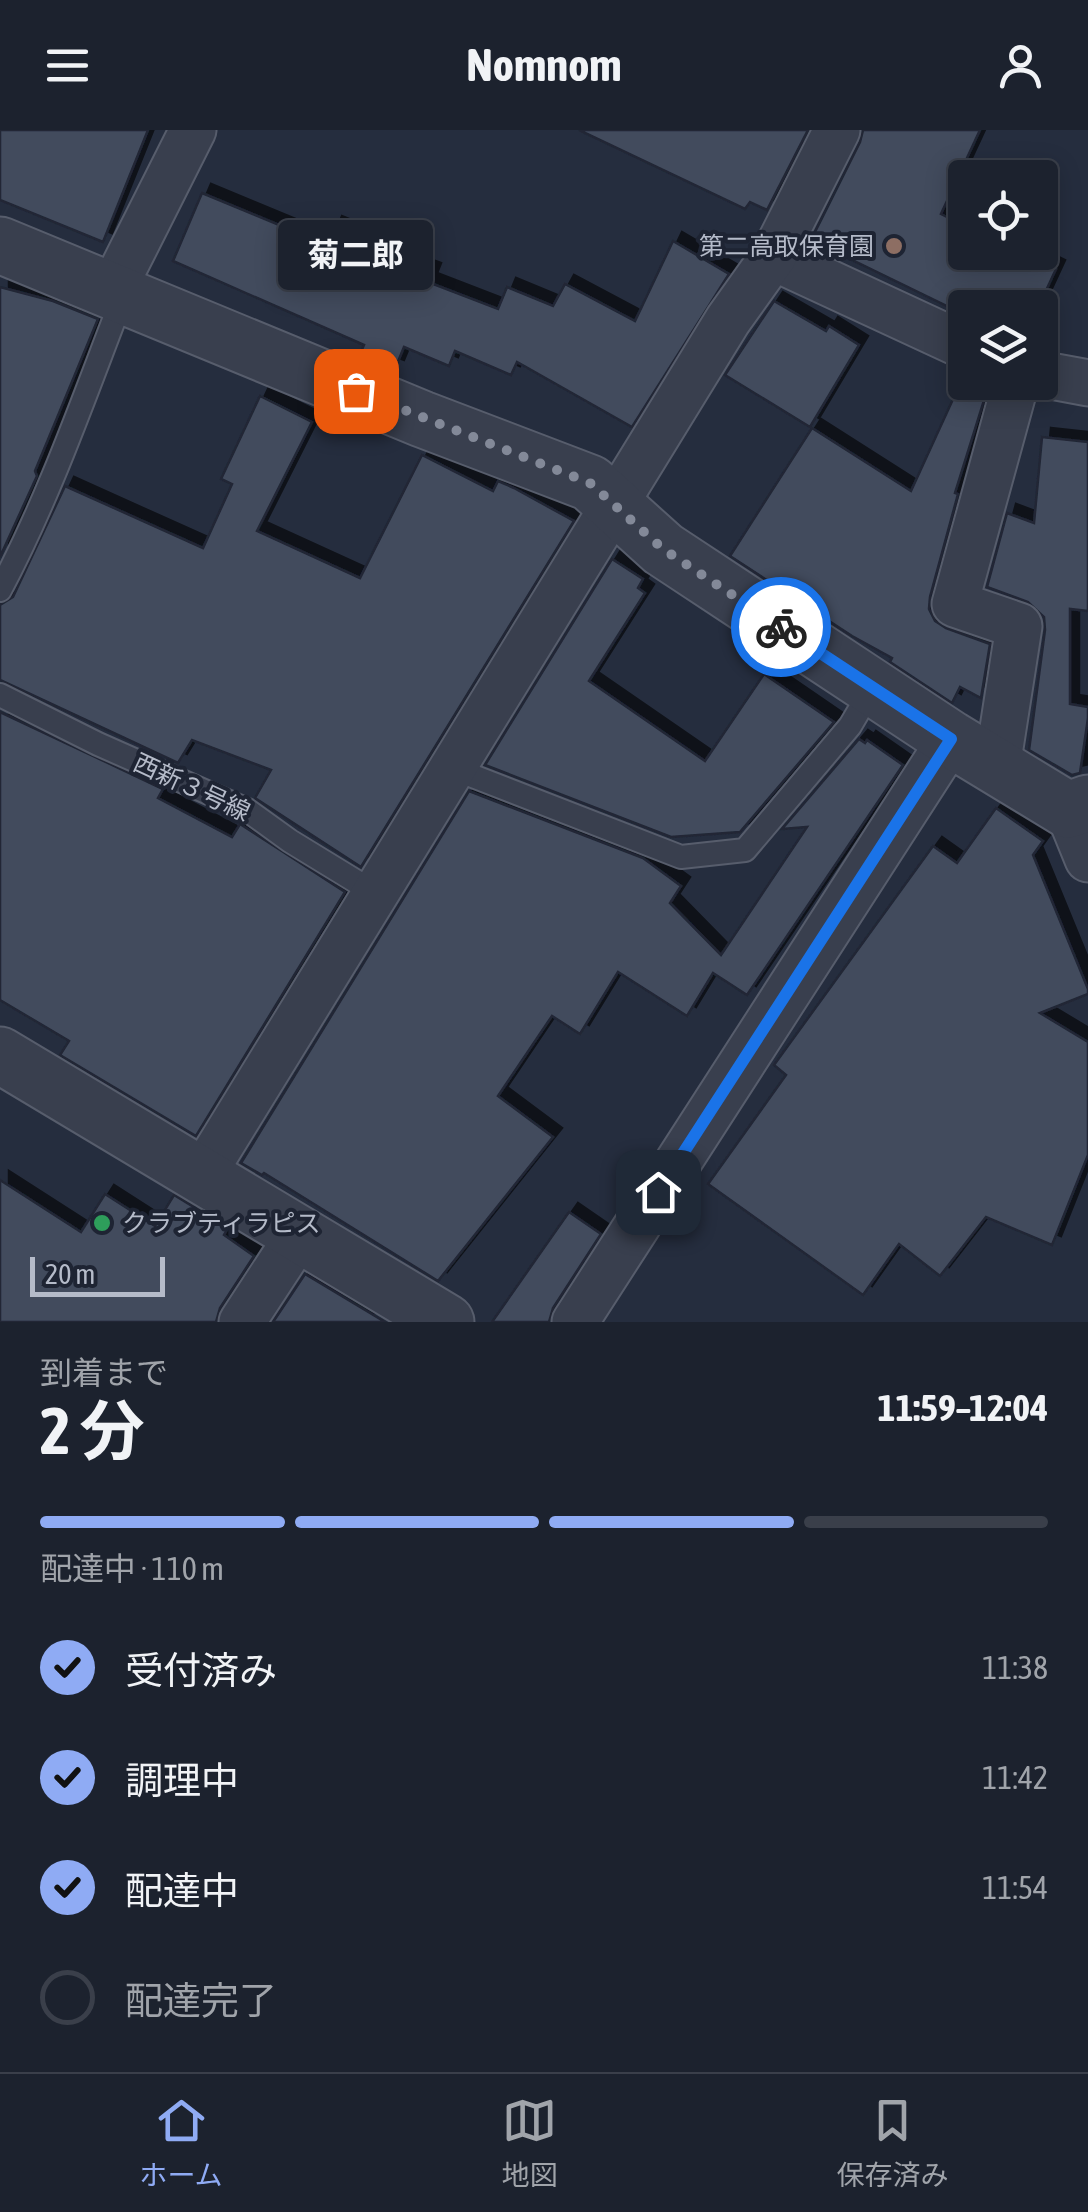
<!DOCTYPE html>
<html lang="ja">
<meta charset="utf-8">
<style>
:root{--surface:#1c222e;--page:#292f3a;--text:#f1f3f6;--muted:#a0a4aa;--line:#3a3f4a;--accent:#8fabf4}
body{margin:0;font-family:"Asap Condensed","Noto Sans JP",sans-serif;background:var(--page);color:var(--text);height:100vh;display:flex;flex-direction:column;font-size:38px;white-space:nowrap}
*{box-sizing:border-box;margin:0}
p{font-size:32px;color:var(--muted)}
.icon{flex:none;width:55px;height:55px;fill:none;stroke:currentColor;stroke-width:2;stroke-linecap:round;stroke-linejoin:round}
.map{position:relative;height:1192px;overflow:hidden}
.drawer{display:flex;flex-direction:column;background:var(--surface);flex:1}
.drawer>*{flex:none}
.buttons{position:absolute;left:948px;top:30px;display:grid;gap:20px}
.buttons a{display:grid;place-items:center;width:110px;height:110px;border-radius:10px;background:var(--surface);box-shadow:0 5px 25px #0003,0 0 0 2px var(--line);font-size:50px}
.scale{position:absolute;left:30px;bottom:25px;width:135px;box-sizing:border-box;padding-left:10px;border:5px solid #b5bbc9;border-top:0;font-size:28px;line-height:35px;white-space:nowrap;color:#b5bbc9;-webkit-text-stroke:8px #1e2433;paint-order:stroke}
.pin{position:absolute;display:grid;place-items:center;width:85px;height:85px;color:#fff;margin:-42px;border-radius:20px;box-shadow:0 5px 15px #0006}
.courier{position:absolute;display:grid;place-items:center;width:100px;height:100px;margin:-50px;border:8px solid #1a73e8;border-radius:50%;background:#fff;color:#222;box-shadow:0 2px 12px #0007}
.bubble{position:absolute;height:70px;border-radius:10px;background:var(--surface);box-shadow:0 5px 25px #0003,0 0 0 2px var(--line);font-size:32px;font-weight:700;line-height:70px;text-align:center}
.summary em{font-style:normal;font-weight:700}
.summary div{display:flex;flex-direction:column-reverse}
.summary{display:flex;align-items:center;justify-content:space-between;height:170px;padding:0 40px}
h1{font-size:65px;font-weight:700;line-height:75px}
.bar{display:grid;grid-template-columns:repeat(4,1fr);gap:15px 10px;align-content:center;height:120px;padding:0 40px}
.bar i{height:12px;border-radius:8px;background:var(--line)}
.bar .active{background:var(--accent)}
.bar p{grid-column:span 4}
ol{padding:0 40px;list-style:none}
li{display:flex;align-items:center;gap:30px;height:110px}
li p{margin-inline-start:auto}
li .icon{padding:10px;border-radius:50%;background:var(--accent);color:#111;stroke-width:4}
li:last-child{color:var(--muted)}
li i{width:55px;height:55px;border:5px solid var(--line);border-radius:50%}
header{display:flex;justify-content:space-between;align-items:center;height:130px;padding:0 40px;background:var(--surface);font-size:45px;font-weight:700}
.tabs{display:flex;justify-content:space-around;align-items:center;height:140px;border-top:2px solid var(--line);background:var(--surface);font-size:28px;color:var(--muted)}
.tabs a{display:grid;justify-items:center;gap:5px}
.tabs .active{color:var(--accent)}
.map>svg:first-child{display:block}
.building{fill:#424b5d;stroke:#202635;stroke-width:2.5;filter:url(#shadow)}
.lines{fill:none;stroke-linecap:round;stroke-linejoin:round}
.service-casing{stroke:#575d6c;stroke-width:26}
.minor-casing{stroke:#575d6c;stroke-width:49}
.tertiary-casing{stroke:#575d6c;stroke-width:59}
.service{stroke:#393f4e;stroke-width:22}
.minor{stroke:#393f4e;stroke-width:45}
.tertiary{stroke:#393f4e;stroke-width:55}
.done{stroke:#838998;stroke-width:10;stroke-dasharray:0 18}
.route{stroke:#1a73e8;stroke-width:12}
.education-dot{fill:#8d6e63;stroke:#1e2433;stroke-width:4}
.leisure-dot{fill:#2e9e5b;stroke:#1e2433;stroke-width:4}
.labels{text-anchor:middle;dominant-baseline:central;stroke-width:8;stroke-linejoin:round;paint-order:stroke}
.poi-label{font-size:25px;fill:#b5bbc9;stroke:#1e2433;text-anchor:end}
.street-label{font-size:25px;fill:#b5bbc9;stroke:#1e2433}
</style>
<header><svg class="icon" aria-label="menu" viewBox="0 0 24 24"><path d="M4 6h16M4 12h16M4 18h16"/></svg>Nomnom<svg class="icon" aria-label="person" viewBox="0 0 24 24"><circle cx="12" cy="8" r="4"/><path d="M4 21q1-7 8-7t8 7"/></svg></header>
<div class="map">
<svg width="1088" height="1192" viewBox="0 0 1088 1192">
<defs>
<filter id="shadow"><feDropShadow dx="9" dy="-9" stdDeviation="0" flood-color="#0009"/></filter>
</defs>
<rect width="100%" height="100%" fill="#252d3e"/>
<g class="building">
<path d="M0,0H148L103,112L0,70Z"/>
<path d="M579,0H808L767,80L750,72L745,79Z"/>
<path d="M863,0H980L941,84L965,96V122H1021L1056,139L1038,178H951L811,110L860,12Z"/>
<path d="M202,63L325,114L333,95L375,112L372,120L432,142L428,152L498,179L507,157L553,176L565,154L635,191L673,111L729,144L632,297L517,232L511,245L455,221L449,236L404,217L395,239L359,226L364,215L173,131Z"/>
<path d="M0,157L53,171L98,189L35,341L37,346L0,427Z"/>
<path d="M774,171L826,201L829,196L859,215L810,297L725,245Z"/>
<path d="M959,256L985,267L955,363L958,364L930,467L929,479L935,491L946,498L990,514L981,568L960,557L952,573L890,532L892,528L852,506L730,426L812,298L911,361Z"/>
<path d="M260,266L312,292L257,401L360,448L422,325L493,361L498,351L514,358L574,391L361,737L255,668L271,640L192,610L178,633L0,550V475L13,467L65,356L203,418L232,354L221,349Z"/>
<path d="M1042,307L1088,312V481L1070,479V574L1088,577V588L1080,643L1072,645L1029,620L1045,500L1044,487L1028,472L987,457L1007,383L1034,393Z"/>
<path d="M612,429L643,449L638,458L645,463L589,551L705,631L764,544L834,592L740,702L671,707L485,635Z"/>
<path d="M0,582L163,659L158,668L232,707L240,694L345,762L196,1006L60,925L69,911L0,870Z"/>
<path d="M859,609L865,613L867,610L903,635L747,865L713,843L687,886L618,842L580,904L552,886L498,966L553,1007L438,1151L264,1043L262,1045L241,1033L469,661L643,728L681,756L670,773L721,825L807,697L782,699Z"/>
<path d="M996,678L1043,711L1033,725L1088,859V864L1040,883L1088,912V1025L1052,1115L986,1087L940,1146L899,1114L863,1165L708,1054L786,945L774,935L933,716L957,733Z"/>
<path d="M0,1050L81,1102L105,1064L155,1096L174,1065L228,1098L224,1105L254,1126L220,1178L216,1192H0Z"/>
<path d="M569,1082L601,1104L553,1178L549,1192H492Z"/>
<path d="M305,1144L385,1192H273Z"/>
</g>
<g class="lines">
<defs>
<g id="service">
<path d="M0,460C50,366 85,264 124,164"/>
<path d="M0,565L98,614L247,680L290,711L375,763"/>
<path d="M452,638L681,727L745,720L850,596L873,557"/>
</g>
<g id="minor">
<path d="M773,127L965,216"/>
<path d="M113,159L193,0"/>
<path d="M1040,244L1088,253"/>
<path d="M997,637L1019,496L955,474L1016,252"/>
<path d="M1068,680L1088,729"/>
<path d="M201,1047L728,190L773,127L837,0"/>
<path d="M242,1192L299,1105"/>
<path d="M575,1192L951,609"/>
</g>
<g id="tertiary">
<path d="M0,115L422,289L590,353L663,419L951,609L1068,680L1088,673"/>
<path d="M0,925L446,1192"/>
</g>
</defs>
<use href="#service" class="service-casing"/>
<use href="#minor" class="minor-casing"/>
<use href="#tertiary" class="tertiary-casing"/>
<use href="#service" class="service"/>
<use href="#minor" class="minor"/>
<use href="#tertiary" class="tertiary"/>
</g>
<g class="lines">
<path class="done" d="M356,261L590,353L663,419L781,497"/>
<path class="route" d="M658,1062L951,609L781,497"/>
</g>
<circle class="education-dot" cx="894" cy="116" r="10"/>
<circle class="leisure-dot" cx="102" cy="1093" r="10"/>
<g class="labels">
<g class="poi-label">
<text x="874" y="116">第二高取保育園</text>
<text x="122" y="1093" text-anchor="start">クラブティラピス</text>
</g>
<g class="street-label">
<text transform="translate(192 657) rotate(25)">西新３号線</text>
</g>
</g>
</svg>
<div class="buttons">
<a><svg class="icon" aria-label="locate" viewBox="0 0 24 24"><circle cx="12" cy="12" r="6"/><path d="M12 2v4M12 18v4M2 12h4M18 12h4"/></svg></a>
<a><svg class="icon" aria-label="layers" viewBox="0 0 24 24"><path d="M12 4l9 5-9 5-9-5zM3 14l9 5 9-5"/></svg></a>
</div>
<div class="scale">20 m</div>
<div class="pin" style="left:356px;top:261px;background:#ea580c"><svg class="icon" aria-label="bag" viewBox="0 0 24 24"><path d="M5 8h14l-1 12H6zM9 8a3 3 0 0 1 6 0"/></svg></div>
<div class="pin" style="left:658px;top:1062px;background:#1f2937"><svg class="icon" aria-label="home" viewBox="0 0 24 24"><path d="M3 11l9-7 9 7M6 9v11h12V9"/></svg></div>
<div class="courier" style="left:781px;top:497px"><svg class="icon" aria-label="bike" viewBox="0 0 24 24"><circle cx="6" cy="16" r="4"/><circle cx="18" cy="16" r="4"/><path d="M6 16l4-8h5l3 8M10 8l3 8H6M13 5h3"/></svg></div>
<div class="bubble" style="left:278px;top:90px;width:155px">菊二郎</div>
</div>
<section class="drawer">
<div class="summary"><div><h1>2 分</h1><p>到着まで</p></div><em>11:59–12:04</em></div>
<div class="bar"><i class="active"></i><i class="active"></i><i class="active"></i><i></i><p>配達中 · 110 m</p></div>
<ol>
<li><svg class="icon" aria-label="check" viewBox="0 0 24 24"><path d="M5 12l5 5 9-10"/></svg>受付済み<p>11:38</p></li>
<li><svg class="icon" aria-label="check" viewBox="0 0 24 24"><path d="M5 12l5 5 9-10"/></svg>調理中<p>11:42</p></li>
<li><svg class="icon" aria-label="check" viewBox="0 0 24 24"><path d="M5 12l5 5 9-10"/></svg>配達中<p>11:54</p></li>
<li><i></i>配達完了</li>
</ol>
</section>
<nav class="tabs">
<a class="active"><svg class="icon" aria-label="home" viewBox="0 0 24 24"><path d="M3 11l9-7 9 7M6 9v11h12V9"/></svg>ホーム</a>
<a><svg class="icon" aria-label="map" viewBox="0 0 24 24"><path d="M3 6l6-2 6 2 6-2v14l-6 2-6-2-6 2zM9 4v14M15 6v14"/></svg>地図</a>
<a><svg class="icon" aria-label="saved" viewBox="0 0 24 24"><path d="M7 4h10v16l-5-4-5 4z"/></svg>保存済み</a>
</nav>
